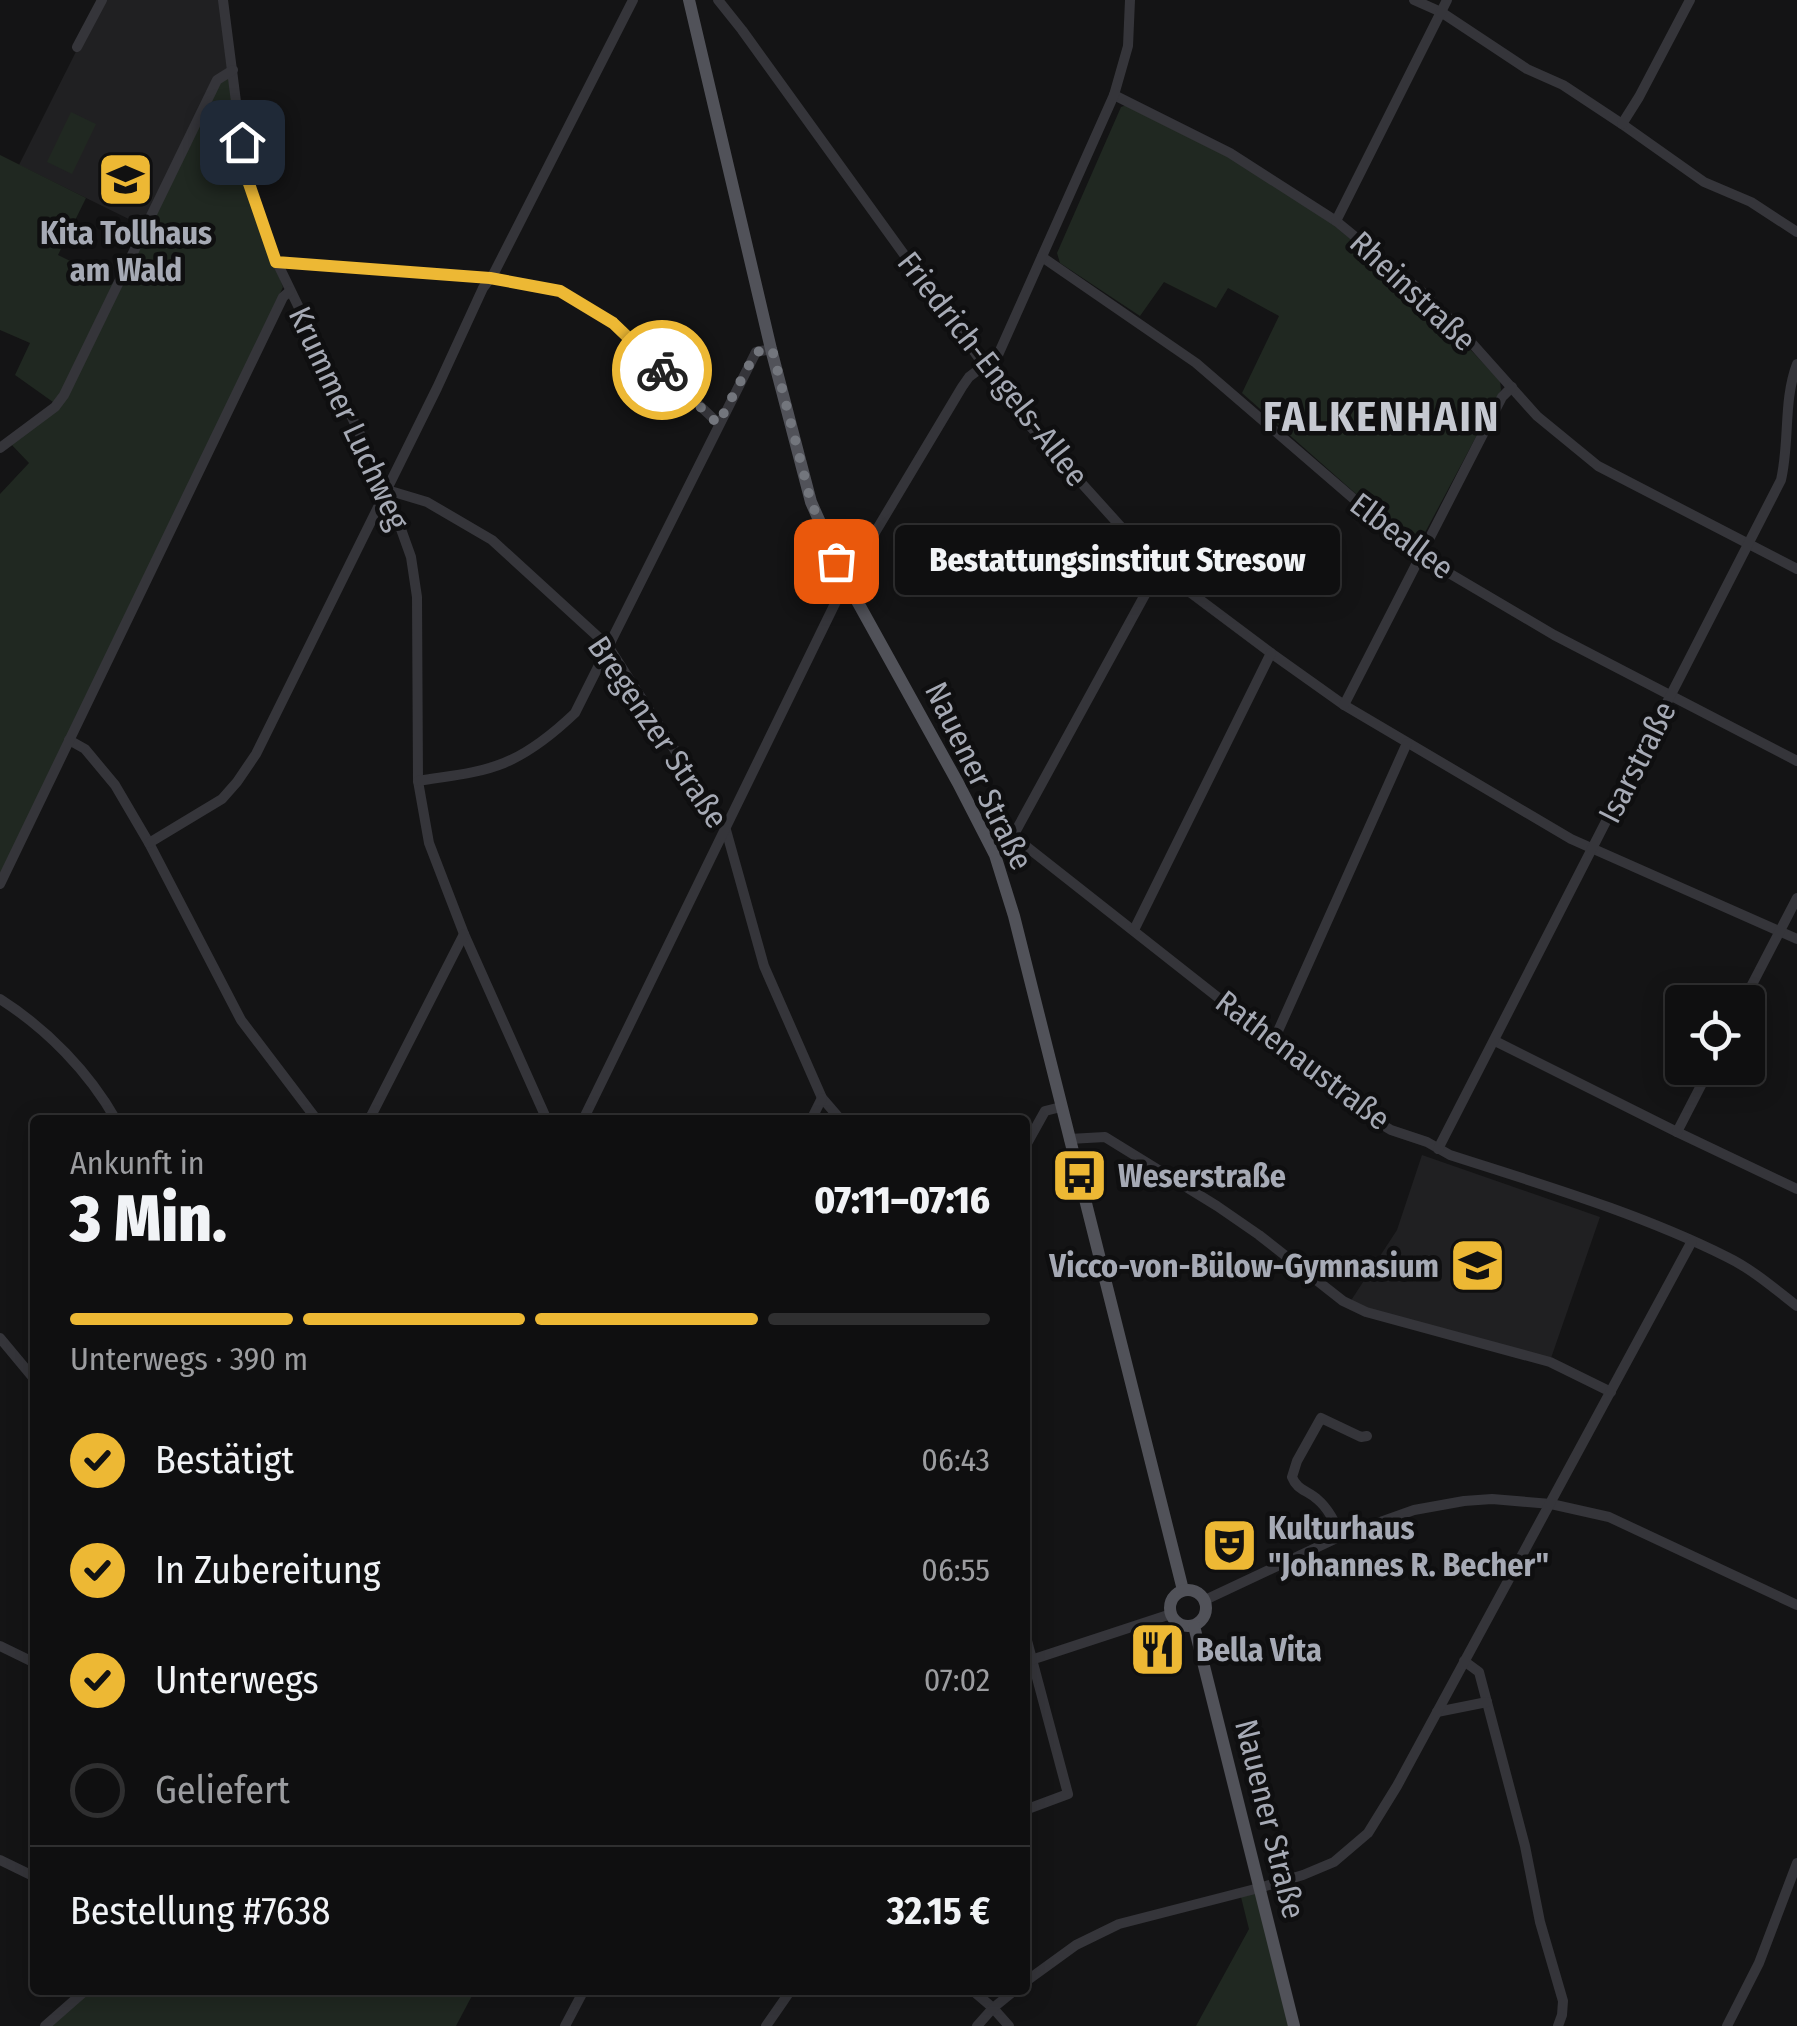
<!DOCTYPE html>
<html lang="de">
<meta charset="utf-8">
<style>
:root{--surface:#0f0f10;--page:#1d1d1e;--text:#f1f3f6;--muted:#9b9c9f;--line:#2f2f30;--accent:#edb834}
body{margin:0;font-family:"Fira Sans Condensed",sans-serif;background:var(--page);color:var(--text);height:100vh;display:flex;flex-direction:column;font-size:38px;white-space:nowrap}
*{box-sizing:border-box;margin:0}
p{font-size:32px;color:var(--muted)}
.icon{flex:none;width:55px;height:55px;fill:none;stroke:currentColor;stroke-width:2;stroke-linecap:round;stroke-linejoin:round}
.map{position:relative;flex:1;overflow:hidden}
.sheet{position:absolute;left:30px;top:1115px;width:1000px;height:880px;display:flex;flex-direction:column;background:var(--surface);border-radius:10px;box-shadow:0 5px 25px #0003,0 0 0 2px var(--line)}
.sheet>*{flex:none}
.fabs{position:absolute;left:1665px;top:985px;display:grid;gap:20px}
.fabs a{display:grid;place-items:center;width:100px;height:100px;border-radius:10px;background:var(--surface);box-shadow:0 5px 25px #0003,0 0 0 2px var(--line);font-size:50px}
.pin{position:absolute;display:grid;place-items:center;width:85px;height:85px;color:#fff;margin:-42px;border-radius:20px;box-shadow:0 5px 15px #0006}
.courier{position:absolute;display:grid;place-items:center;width:100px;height:100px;margin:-50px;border:8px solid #edb834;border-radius:50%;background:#fff;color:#222;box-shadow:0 2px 12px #0007}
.bubble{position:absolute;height:70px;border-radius:10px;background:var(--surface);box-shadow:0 5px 25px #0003,0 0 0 2px var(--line);font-size:32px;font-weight:800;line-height:70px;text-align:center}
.head em{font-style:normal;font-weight:800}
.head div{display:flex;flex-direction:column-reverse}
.head{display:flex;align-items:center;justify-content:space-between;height:170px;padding:0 40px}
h1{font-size:65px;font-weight:800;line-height:75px}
.bar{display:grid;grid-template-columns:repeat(4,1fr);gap:15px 10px;align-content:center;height:120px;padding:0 40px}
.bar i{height:12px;border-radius:8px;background:var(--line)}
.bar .active{background:var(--accent)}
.bar p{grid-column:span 4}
.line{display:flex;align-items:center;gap:25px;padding:0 40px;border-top:2px solid var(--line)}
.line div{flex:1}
ol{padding:0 40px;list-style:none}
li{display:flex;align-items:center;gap:30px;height:110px}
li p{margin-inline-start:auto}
li .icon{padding:10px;border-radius:50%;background:var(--accent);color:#111;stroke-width:4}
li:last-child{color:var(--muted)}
li i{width:55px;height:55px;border:5px solid var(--line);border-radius:50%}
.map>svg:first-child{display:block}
.built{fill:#202022}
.green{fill:#202821}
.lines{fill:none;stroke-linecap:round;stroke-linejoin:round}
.minor{stroke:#35353a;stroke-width:10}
.major{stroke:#515259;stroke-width:12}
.done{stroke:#73767d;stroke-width:10;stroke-dasharray:0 18}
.route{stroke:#edb834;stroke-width:12}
.labels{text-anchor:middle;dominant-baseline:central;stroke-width:9;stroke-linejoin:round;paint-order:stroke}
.poi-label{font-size:32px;font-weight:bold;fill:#a6aab5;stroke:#0f0f10;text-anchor:start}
.street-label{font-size:32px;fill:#a6aab5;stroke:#0f0f10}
.district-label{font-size:42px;font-weight:bold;letter-spacing:2.5px;fill:#c6c9d1;stroke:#0f0f10}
</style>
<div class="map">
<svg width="1797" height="2026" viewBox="0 0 1797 2026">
<rect width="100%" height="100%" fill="#141415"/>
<g class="built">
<path d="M102,0H223L233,70L145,227L19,165Z"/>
<path d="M1422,1155L1600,1217L1550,1361L1368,1310L1350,1302L1397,1230Z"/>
</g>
<g class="green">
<path d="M231,74L241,174L283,287L0,884V494L29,463L10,443L60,407L15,375L30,343L0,330V155L86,198L58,255L119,285L219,81Z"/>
<path d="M1127,105L1228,156L1331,223L1418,294L1500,381L1501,390L1420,542L1408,540L1242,393L1279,316L1228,288L1216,308L1164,282L1140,316L1060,263L1057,253L1121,107Z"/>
<path d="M71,112L96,124L72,174L47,162Z"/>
<path d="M1259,1888L1294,2026H1196L1249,1929L1240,1893Z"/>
<path d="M86,1990H475L456,2026H45Z"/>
</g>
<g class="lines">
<g class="minor">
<path d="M223,0L245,172L274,256L387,490L411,557L417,597L418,781L429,843L464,934L547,1120"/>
<path d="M718,0L742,30L1020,415L1159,569L1271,653L1344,705L1571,839L1797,939"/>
<path d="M1414,0L1441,12L1527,69L1563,85L1622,124L1704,182L1751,202L1797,232"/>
<path d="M77,47L102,0"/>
<path d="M1114,95L1230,153L1336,221L1421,291L1453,322L1537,416L1598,466L1797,569"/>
<path d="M1622,124L1639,97L1690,0"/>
<path d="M1336,221L1447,0"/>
<path d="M1042,257L1196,363L1420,556L1554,635L1797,761"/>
<path d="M276,262L490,278L560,291L613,323L719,424"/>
<path d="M0,448L55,407L64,395L217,80L233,70"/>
<path d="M387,490L427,502L492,540L608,646L726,830L764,966L822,1098L841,1120"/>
<path d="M1159,569L1013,836L1371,1118L1391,1130L1427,1142L1450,1155C1543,1185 1639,1213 1727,1257C1752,1269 1775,1289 1797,1306"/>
<path d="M1344,705L1502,397L1512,387"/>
<path d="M69,740L85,749L115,785L149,843L241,1020L317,1120"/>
<path d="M418,781C446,776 477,774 504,763C531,752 554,733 575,713L756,352L771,349"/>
<path d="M149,843L222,799L237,782L256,754L437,388L483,288L494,273L633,0"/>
<path d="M0,884L283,297L290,291"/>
<path d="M1134,930L1271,653"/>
<path d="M0,999C47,1029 89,1072 116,1120"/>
<path d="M1743,1002L1797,898"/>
<path d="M1274,1040L1407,743"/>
<path d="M1495,1041L1677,1132L1797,1189"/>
<path d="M369,1120L464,934"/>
<path d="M583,1120L846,581L962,387L969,377L998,355L1114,95L1128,46L1130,0"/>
<path d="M811,1120L822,1098"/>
<path d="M1677,1132L1710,1068"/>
<path d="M1069,1139L1105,1137L1217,1206L1259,1235L1343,1301L1366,1312L1550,1362L1611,1392"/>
<path d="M1025,1147L1045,1111L1061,1107"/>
<path d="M1438,1149L1781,480C1790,441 1783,401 1797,364"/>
<path d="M0,1338L35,1380"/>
<path d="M1341,1536C1335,1523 1329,1509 1317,1499C1307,1490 1297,1490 1292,1477L1297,1461L1321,1418L1361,1437L1367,1436"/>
<path d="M1205,1600L1341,1536L1414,1510L1464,1501L1492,1499L1551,1504L1609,1517L1797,1605"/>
<path d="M1025,1633L1068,1794L1025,1810"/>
<path d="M0,1646L35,1663"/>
<path d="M1464,1661L1479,1672L1525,1846L1540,1922L1563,2001L1562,2015L1558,2026"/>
<path d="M1025,1662L1171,1614"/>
<path d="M1437,1712L1487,1702"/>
<path d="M0,1860L35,1877"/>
<path d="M1025,1982L1076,1945L1119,1924L1259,1888L1303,1875L1334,1862L1368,1833L1397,1786L1692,1241"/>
<path d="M972,1990L993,2008L1009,2026"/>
<path d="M45,2026L86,1990"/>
<path d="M565,2026L584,1990"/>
<path d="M766,2026L791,1990"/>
<path d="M977,2026L993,2008L1015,1990"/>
<path d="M1727,2026L1759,1963L1797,1863"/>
</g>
<g class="major">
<path d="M689,0L771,349L811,502L846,581L958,783L995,855L1014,916L1183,1590"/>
<circle cx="1188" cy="1608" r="18"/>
<path d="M1194,1626L1294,2026"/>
</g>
</g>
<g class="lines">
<path class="done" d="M662,370L718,424L756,352L772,349L811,502L836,561"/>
<path class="route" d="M242,142L245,172L276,262L490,278L560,291L613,323L662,370"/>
</g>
<defs>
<symbol id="school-square" viewBox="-11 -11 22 22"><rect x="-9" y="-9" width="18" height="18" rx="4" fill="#edb834" stroke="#0f0f10"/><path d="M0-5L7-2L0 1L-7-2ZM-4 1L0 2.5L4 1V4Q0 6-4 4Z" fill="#111"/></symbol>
<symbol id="bus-square" viewBox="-11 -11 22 22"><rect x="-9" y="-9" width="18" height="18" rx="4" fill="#edb834" stroke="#0f0f10"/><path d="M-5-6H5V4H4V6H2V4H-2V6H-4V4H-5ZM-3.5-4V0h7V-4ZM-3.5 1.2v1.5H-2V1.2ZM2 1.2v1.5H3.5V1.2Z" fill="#111"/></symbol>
<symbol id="theatre-square" viewBox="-11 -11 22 22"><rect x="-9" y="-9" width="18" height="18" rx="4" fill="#edb834" stroke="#0f0f10"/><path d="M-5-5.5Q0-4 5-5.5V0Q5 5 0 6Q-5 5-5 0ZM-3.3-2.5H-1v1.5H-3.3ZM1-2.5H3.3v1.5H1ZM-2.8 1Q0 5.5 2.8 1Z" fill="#111"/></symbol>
<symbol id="restaurant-square" viewBox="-11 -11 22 22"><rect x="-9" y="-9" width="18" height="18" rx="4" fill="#edb834" stroke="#0f0f10"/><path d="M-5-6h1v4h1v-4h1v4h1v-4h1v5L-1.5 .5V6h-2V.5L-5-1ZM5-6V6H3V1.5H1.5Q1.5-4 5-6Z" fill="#111"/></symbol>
</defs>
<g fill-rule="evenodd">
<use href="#school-square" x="94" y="148" width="63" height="63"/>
<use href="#bus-square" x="1048" y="1144" width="63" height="63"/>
<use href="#school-square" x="1446" y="1234" width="63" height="63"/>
<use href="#theatre-square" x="1198" y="1514" width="63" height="63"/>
<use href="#restaurant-square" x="1126" y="1618" width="63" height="63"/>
</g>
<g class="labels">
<g class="poi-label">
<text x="126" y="233" text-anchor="middle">Kita Tollhaus<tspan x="126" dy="37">am Wald</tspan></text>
<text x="1118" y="1176">Weserstraße</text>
<text x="1439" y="1266" text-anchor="end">Vicco-von-Bülow-Gymnasium</text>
<text x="1268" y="1528">Kulturhaus<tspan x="1268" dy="37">"Johannes R. Becher"</tspan></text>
<text x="1196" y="1650">Bella Vita</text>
</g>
<g class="street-label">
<text transform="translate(1413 291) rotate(43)">Rheinstraße</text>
<text transform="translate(993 369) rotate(52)">Friedrich-Engels-Allee</text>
<text transform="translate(349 418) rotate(65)">Krummer Luchweg</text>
<text transform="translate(1402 536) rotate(37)">Elbeallee</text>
<text transform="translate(658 732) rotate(56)">Bregenzer Straße</text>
<text transform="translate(1637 762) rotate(-63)">Isarstraße</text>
<text transform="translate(979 776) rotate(64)">Nauener Straße</text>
<text transform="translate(1303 1060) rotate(37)">Rathenaustraße</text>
<text transform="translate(1270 1819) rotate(76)">Nauener Straße</text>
</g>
<g class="district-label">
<text x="1382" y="417">FALKENHAIN</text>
</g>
</g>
</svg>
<div class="fabs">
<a><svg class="icon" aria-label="locate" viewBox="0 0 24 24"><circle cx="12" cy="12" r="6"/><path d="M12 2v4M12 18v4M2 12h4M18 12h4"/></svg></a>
</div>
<div class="pin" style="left:836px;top:561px;background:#ea580c"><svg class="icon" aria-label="bag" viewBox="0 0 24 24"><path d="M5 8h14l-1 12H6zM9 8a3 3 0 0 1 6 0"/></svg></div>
<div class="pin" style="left:242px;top:142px;background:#1f2937"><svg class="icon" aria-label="home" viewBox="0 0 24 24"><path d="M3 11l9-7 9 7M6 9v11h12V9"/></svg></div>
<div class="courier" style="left:662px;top:370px"><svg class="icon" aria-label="bike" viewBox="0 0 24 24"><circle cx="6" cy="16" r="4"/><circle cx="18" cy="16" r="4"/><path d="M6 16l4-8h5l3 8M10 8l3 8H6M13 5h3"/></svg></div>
<div class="bubble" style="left:895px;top:525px;width:445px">Bestattungsinstitut Stresow</div>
<section class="sheet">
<div class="head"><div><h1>3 Min.</h1><p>Ankunft in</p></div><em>07:11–07:16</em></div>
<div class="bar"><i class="active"></i><i class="active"></i><i class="active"></i><i></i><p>Unterwegs · 390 m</p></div>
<ol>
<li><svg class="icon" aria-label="check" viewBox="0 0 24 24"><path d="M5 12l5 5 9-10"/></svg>Bestätigt<p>06:43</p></li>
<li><svg class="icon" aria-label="check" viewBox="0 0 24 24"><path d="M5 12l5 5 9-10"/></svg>In Zubereitung<p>06:55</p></li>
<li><svg class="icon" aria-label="check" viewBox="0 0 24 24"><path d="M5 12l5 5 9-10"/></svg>Unterwegs<p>07:02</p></li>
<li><i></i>Geliefert</li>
</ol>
<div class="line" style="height:130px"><div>Bestellung #7638</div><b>32.15 €</b></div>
</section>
</div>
